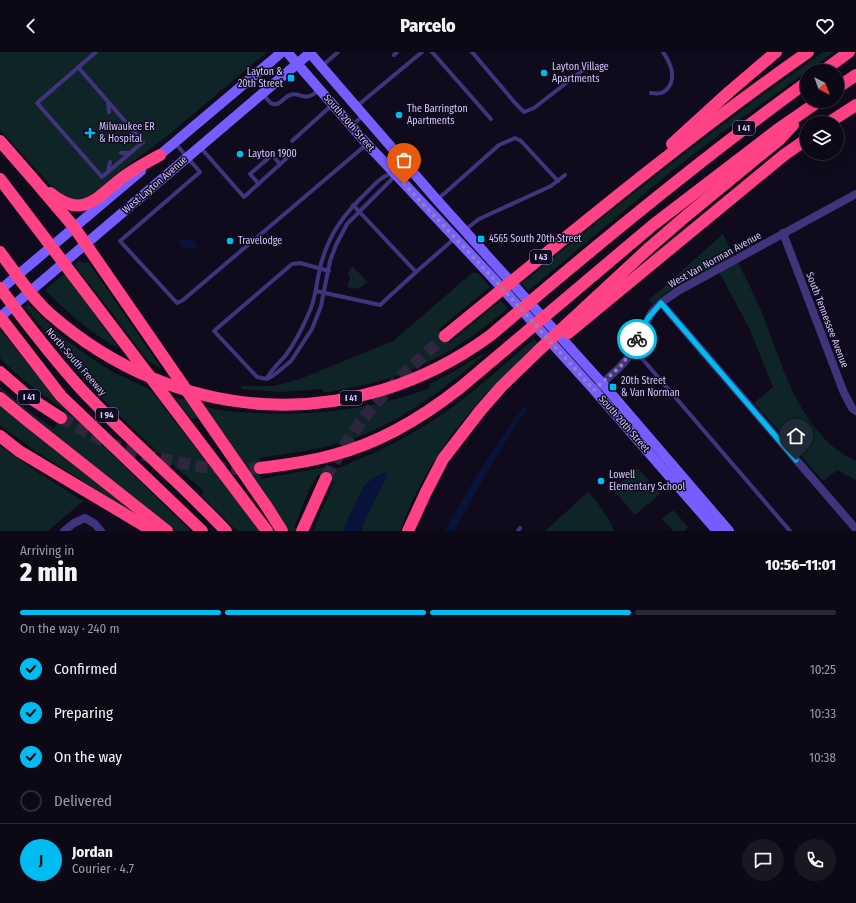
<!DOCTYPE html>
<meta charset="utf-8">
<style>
:root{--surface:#0c0815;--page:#1a1622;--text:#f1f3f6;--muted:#9a9aa0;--line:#2c2934;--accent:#00bcf1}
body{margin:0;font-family:"Fira Sans Condensed",sans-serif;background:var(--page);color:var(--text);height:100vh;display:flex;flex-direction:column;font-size:15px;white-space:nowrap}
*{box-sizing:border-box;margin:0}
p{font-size:13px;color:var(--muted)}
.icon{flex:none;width:22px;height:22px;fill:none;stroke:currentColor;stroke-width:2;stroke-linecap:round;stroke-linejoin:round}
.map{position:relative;height:479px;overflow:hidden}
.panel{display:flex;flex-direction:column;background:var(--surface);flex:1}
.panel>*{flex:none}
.needle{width:26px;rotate:139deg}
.buttons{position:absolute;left:800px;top:12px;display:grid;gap:8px}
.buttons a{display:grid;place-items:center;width:44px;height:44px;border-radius:50%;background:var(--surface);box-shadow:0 4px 16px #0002,0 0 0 1px var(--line);font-size:20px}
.pin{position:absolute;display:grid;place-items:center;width:34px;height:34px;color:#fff;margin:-41px -17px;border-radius:50% 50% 50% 0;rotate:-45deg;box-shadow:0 0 4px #0007}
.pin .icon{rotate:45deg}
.courier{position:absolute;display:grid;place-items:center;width:40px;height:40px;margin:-20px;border:3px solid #00bcf1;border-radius:50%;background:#fff;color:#222;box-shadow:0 1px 5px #0007}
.head em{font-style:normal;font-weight:800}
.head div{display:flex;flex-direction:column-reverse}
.head{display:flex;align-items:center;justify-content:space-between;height:68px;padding:0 20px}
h1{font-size:26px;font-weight:800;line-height:30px}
.bar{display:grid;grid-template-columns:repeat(4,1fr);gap:6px 4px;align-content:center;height:48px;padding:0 20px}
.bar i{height:5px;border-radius:3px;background:var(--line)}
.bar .current{background:var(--accent)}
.bar p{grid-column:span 4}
.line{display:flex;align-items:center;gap:10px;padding:0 20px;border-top:1px solid var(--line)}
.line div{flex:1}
.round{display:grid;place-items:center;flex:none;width:42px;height:42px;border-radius:21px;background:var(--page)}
ol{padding:0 20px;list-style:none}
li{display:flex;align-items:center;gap:12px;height:44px}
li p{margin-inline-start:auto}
li .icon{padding:4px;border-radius:50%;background:var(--accent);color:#111;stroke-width:4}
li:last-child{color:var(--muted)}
li i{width:22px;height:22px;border:2px solid var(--line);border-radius:50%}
header{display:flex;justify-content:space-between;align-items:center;height:52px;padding:0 20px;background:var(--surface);font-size:18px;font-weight:800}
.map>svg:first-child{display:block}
.green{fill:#0e2426}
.water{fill:#071339}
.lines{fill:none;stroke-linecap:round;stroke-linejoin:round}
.highway-tunnel{stroke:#2d273e;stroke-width:12;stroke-dasharray:12 6;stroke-linecap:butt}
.lane{stroke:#40347d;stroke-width:4}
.street{stroke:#40347d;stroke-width:8}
.secondary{stroke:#755dff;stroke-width:10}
.highway{stroke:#ff4185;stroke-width:12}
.done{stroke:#8f85b0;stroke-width:4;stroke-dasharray:0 7.2}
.route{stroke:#00bcf1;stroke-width:5}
.poi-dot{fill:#00bcf1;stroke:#100b1c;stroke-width:1.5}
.labels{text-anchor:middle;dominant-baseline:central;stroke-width:3;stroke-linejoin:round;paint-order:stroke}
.shield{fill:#100b1c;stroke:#988ebb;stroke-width:1}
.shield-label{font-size:9px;font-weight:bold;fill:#d3c6ff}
.poi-label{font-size:10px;fill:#d3c6ff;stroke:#100b1c;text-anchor:start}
.street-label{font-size:10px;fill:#d3c6ff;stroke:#100b1c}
</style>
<header><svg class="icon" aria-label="back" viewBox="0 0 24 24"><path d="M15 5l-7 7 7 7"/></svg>Parcelo<svg class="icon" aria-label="heart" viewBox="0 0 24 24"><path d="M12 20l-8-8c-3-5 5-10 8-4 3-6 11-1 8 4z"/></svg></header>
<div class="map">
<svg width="856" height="479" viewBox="0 0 856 479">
<rect width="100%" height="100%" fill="#100b1c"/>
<g class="green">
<path d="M0,0H267L165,86L119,120L86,148L75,150L55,138L0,78Z"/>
<path d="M823,0H834L720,82L673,118L528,239L522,232C619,151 719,73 823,0Z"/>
<path d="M723,182C736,208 751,234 762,261C783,314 800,383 856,409V428L837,418L823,429L754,351L773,335L749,276L716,214L666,241L653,252L649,248Z"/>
<path d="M80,208L81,210L89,211L162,317L148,309L107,254L74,213Z"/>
<path d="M352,214L368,230L358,237L347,235L350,226L348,221Z"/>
<path d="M65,221L120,297C91,282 68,261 45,238Z"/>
<path d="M472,221H478L490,235L439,277L450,291L499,250L501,249L508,256C473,286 432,313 387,327C366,333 345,337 324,341L322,337L281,340L241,337V334H274L300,327L393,289Z"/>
<path d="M28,252L65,287L91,306L115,321L151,338L260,479H237L201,443L204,439C168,410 134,379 102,346C74,318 50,286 25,255Z"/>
<path d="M0,277L50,339L74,365L191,479H176L18,355L0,339V335L30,360L54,377L65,358C42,343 19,326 0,306Z"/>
<path d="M534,287L538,291C476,348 430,399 400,479H313L334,430L318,422L308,440L294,476L301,479H287L199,353C218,359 237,360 256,361C315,364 375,357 430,336L429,332L453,320L482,302L483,304C435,344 391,378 329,394C305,400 283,402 260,406L261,427L330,414L338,416C375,401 412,384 445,360C477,338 505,311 534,287Z"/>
<path d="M174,345L185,348L198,366L191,367Z"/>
<path d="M0,353L146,470L34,398L0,373Z"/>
<path d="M0,393L31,416L83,449L48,479H0Z"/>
<path d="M638,416L660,442L635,463L613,437Z"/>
<path d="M588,440C599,452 608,464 614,479H545Z"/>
<path d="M673,458L688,475L684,479H673L662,467Z"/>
</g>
<g class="water">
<path d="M179,187L194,189L197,192V195L193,197L179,194Z"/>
<path d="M524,354L527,355L526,359L517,371L492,412L454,479H445C468,435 495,394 524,354Z"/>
<path d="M386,420L387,424L364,470L362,479H344V475L364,434L373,426Z"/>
</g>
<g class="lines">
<g class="highway-tunnel">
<path d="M61,366L105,390L144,403L201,415L240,417L260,416"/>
<path d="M326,426C336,407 347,389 360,371C384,339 415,311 445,284"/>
</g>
<g class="lane">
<path d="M432,0L491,67"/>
<path d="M472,0L516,52L524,60L534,56L592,11"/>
<path d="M394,3L397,0"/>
<path d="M322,14L338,0"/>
<path d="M78,15L143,90L102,125L37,51L96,0"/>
<path d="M262,41C265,44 269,51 273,52C280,54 284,45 290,43C301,39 303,52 319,38"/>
<path d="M651,41C659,42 663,42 668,36C677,24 670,10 663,0"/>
<path d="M108,51L109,60"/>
<path d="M357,54L422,0"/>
<path d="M352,73L364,63"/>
<path d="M292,89L332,53"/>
<path d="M175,91L200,120L120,189L177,251L183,248L367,92"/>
<path d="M200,95L244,145L288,105"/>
<path d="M121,101H130"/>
<path d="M108,120L110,110"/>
<path d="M259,132L250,122L272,103L280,112"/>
<path d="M437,148L499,93L515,86L521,89L558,129"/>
<path d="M465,178L479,167L551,134L565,123"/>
<path d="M329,219L300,211L292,212L214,279L257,325L267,327L274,323L291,309L312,277L321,254L330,209L336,193L347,172L391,128L394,121"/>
<path d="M416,220L455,186"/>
<path d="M316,239L380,253L416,220L353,153"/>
<path d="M633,296L790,479"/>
<path d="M267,326C272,317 279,311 286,303C295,290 302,277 308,263C316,248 316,232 320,216C328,183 343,163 367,140C375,132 382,123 394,121"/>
<path d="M518,479L520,476"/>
</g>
<g class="street">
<path d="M783,181L844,341L852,356L856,359"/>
<path d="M661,251L856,477"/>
<path d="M598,335L618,317L627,307L652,260L661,251L678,239L856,142"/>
<path d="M64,479L74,471L85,466L95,472L101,479"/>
</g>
<g class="secondary">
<path d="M287,0L367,92L491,224L594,338L717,479"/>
<path d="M309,0L437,148L602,331L729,479"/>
<path d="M155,107L282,0"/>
<path d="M0,238L141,119"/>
<path d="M0,265L311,0"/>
</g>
<g class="highway">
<path d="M823,19L849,0"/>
<path d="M837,36L856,23"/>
<path d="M828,71L856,53"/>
<path d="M0,89L34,128L74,175L269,458L282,479"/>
<path d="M672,92L729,40L776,0"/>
<path d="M0,127L267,479"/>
<path d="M50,141C83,168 96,146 122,126C134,117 147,110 160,103"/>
<path d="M0,200C15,220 30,244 49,261C177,374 354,384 491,283C594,195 698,109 807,30"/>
<path d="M0,236C26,271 53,306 82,338C128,387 180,430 226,479"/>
<path d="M0,265L61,344L202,479"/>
<path d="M568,281L784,103L807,87"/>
<path d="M445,284C564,187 682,88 808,0"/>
<path d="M0,320L30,346L61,366"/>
<path d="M0,346L28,369L167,479"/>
<path d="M0,384L19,399L153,479"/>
<path d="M260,416C285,413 309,410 333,403C380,391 423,365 461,335L653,173L777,78L819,49"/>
<path d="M302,479L326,426"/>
<path d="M408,479L426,440L443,407L480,359L501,335L539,298L649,196L686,164L780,87L793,73"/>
</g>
</g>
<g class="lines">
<path class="done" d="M404,132L491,224L594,338L623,312L637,287"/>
<path class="route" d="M637,287L648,266L661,251L796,408"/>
</g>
<g class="poi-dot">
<circle cx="544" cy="21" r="4"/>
<rect x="287" y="22" width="8" height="8" rx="2"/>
<circle cx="399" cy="63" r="4"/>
<path d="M88 75h4v4h4v4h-4v4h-4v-4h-4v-4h4z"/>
<circle cx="240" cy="102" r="4"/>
<rect x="477" y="183" width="8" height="8" rx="2"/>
<circle cx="230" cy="189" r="4"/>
<rect x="609" y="331" width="8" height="8" rx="2"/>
<circle cx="601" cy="429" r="4"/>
</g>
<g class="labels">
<g class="shield">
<rect x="733" y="69" width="22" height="14" rx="3"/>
<rect x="530" y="198" width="22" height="14" rx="3"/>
<rect x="18" y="338" width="22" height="14" rx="3"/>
<rect x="340" y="339" width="22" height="14" rx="3"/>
<rect x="96" y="356" width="22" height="14" rx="3"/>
</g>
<g class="shield-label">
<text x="744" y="76">I 41</text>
<text x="541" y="205">I 43</text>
<text x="29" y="345">I 41</text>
<text x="351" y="346">I 41</text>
<text x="107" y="363">I 94</text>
</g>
<g class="poi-label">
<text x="552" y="15">Layton Village<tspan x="552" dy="12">Apartments</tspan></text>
<text x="283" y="20" text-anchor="end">Layton &amp;<tspan x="283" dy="12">20th Street</tspan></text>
<text x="407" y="57">The Barrington<tspan x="407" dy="12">Apartments</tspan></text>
<text x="99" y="75">Milwaukee ER<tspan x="99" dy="12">&amp; Hospital</tspan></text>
<text x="248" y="102">Layton 1900</text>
<text x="489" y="187">4565 South 20th Street</text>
<text x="238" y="189">Travelodge</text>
<text x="621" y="329">20th Street<tspan x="621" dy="12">&amp; Van Norman</tspan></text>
<text x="609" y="423">Lowell<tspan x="609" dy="12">Elementary School</tspan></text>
</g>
<g class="street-label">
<text transform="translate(349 71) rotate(49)">South 20th Street</text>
<text transform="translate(155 133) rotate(-41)">West Layton Avenue</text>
<text transform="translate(715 208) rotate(-29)">West Van Norman Avenue</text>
<text transform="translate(827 268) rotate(69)">South Tennessee Avenue</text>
<text transform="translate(76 310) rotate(49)">North-South Freeway</text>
<text transform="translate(624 372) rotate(49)">South 20th Street</text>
</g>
</g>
</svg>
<div class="buttons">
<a><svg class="needle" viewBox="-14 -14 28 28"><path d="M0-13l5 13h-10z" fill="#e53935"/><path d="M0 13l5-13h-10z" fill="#9a9aa0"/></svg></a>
<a><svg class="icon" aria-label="layers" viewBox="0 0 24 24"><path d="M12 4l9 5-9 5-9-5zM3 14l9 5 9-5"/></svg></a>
</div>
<div class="pin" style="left:404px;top:132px;background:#ea580c"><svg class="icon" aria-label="bag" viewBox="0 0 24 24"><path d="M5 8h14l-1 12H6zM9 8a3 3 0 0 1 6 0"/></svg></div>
<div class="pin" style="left:796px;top:408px;background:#1f2937"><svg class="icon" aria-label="home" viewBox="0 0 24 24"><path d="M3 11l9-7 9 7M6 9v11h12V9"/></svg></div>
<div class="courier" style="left:637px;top:287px"><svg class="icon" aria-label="bike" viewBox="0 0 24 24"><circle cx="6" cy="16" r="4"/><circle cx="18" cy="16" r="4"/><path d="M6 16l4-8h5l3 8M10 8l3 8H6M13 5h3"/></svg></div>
</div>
<section class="panel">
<div class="head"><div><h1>2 min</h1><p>Arriving in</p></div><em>10:56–11:01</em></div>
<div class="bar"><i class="current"></i><i class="current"></i><i class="current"></i><i></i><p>On the way · 240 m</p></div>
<ol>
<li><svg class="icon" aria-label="check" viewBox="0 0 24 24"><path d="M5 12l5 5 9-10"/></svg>Confirmed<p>10:25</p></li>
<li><svg class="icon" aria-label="check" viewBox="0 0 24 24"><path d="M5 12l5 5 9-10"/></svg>Preparing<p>10:33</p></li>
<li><svg class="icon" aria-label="check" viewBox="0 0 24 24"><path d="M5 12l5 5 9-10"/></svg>On the way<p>10:38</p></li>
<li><i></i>Delivered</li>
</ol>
<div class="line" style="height:72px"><b class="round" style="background:var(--accent);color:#111">J</b><div><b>Jordan</b><p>Courier · 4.7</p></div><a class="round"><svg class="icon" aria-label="chat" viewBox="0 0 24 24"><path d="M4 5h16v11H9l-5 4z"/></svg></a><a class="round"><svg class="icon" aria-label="phone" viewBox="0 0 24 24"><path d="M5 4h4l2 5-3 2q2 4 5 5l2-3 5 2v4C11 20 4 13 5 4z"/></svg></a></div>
</section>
